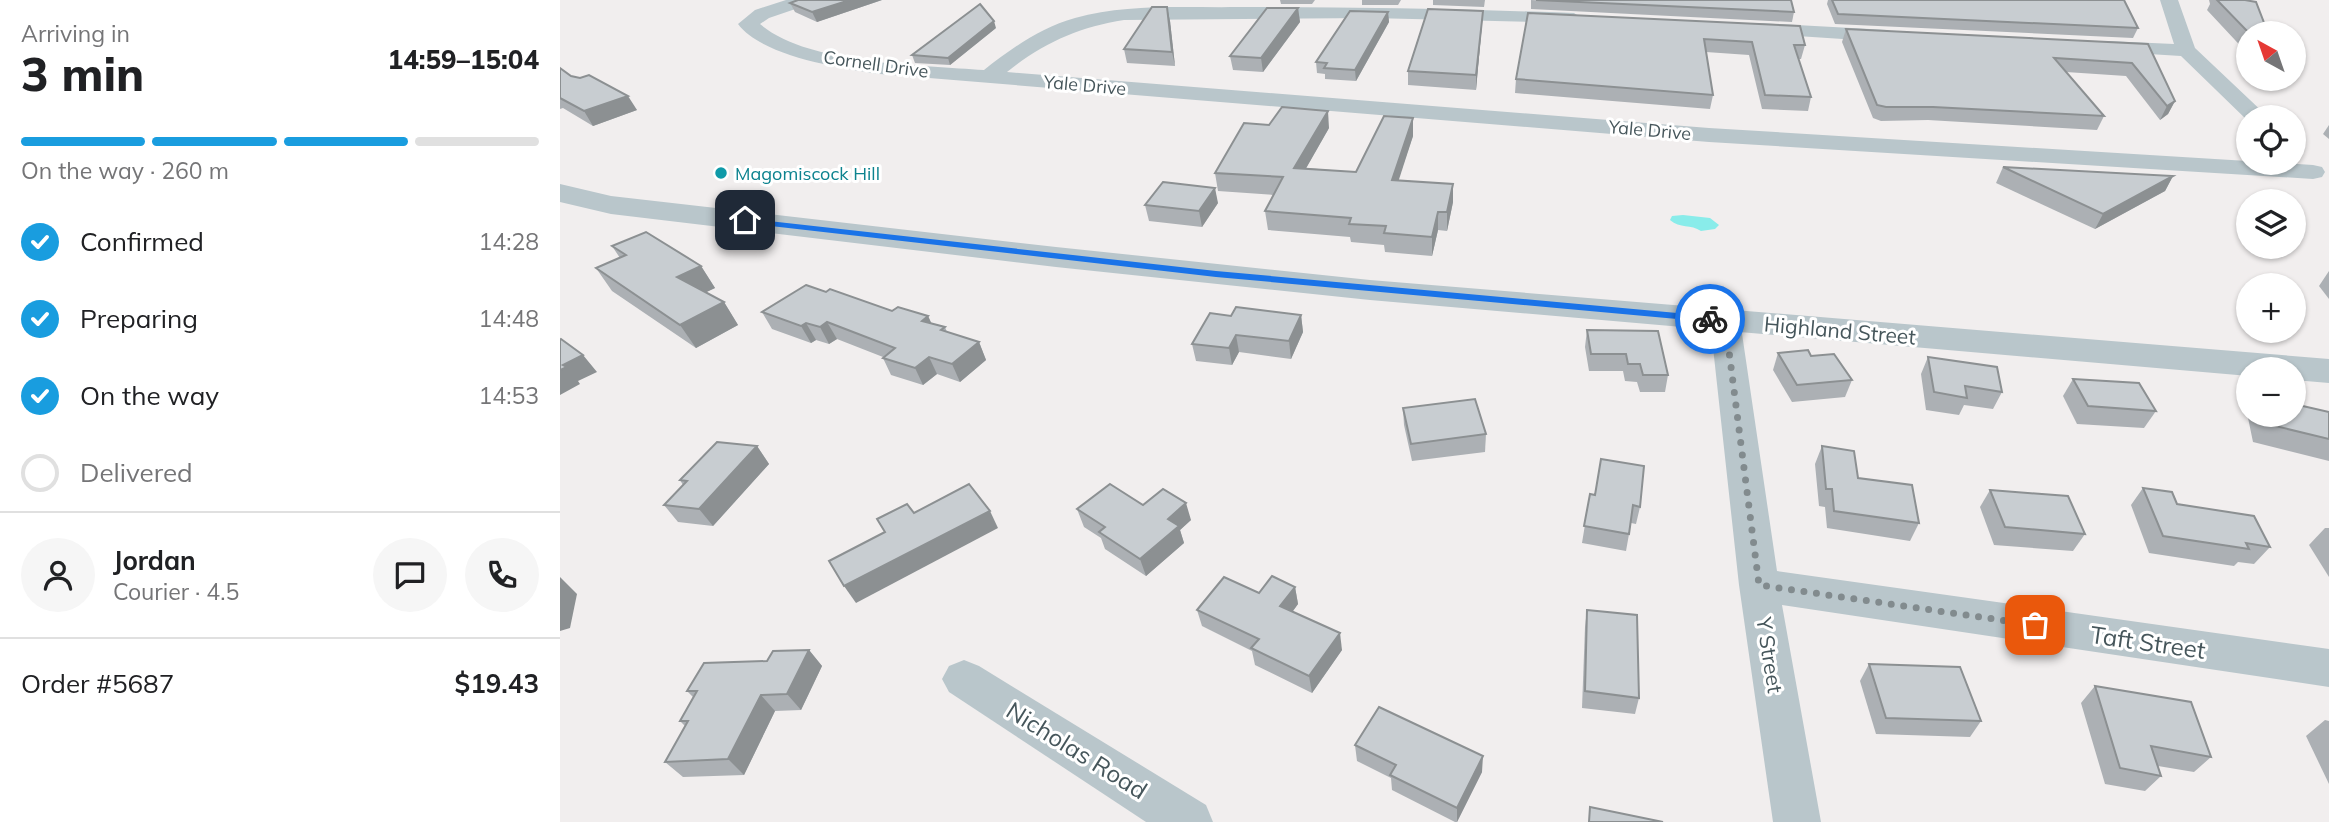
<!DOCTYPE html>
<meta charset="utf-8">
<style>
:root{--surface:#fff;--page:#f6f6f6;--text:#202124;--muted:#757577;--line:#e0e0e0;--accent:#199ddf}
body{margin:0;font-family:Mulish,sans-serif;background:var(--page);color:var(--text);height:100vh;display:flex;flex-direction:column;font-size:26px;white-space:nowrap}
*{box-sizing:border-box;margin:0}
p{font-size:23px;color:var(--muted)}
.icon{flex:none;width:38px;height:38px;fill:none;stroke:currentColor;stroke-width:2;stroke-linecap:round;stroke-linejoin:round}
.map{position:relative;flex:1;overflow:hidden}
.sheet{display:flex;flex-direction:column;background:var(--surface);width:560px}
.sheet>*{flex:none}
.needle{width:46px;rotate:320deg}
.tools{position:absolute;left:1676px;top:21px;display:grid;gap:14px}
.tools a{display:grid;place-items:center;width:70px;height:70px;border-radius:50%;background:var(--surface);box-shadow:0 2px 5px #0004;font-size:35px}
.pin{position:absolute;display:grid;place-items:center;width:60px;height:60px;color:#fff;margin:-30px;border-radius:14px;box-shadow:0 4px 10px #0006}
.courier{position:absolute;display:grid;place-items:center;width:70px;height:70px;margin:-35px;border:5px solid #1a73e8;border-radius:50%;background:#fff;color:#222;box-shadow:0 2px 9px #0007}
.overview em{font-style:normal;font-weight:800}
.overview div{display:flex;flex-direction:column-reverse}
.overview{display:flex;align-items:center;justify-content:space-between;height:119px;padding:0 21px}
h1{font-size:46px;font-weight:800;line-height:52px}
.bar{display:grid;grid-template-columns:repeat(4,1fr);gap:10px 7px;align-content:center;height:84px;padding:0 21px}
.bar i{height:9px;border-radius:5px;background:var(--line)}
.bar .on{background:var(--accent)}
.bar p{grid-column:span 4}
.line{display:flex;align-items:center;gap:18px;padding:0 21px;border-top:2px solid var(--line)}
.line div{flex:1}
.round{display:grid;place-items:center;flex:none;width:74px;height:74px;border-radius:37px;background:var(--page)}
ol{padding:0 21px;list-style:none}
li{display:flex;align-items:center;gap:21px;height:77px}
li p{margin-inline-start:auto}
li .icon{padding:7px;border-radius:50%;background:var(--accent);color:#fff;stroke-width:4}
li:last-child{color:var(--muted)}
li i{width:38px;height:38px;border:4px solid var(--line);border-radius:50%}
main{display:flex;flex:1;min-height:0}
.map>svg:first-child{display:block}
.water{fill:#89ecea}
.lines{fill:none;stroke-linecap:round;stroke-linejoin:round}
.minor{fill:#b9c6cb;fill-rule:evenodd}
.tertiary{fill:#b9c6cb;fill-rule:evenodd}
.wall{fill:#acb0b4}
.shaded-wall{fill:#8c9092}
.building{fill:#c8cdd1;stroke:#8c9092;stroke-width:2}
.route{fill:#1a73e8}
.done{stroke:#828b8e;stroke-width:7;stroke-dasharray:0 12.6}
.culture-dot{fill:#0f9aa8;stroke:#fff;stroke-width:2.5}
.labels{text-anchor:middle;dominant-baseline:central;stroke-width:6;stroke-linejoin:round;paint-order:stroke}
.far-street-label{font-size:18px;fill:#46565b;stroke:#fff}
.far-culture-label{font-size:18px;fill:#0d838f;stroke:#fff;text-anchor:start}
.street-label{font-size:21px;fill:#46565b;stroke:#fff}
.near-street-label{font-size:24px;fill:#46565b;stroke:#fff}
</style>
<main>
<section class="sheet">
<div class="overview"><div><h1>3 min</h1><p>Arriving in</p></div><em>14:59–15:04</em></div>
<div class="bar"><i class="on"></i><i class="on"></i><i class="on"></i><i></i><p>On the way · 260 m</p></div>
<ol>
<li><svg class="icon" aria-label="check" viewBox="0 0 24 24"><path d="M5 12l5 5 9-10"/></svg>Confirmed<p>14:28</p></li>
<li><svg class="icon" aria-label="check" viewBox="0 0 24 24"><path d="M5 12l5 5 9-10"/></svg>Preparing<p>14:48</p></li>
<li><svg class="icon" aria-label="check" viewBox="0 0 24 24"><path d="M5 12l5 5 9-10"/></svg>On the way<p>14:53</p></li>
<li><i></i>Delivered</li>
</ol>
<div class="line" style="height:126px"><a class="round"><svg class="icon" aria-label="person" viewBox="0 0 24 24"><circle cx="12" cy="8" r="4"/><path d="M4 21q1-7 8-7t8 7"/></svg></a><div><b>Jordan</b><p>Courier · 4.5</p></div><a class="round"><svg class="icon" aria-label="chat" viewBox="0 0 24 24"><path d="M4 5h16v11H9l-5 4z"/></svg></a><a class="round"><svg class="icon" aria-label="phone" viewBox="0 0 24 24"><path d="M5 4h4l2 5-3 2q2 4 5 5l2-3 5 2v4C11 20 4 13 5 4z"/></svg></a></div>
<div class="line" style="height:91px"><div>Order #5687</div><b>$19.43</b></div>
</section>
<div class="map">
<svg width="1769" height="822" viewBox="0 0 1769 822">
<rect width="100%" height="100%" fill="#f1eeee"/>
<path class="water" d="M1123,215L1150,218L1159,225L1155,229L1141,231C1131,224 1120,229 1110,220L1112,216Z"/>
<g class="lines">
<g class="minor">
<path d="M226,0H253L250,4L209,18L200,24C248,65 363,65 424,70C452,48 480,28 515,18C568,3 625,8 679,7C791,7 902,9 1014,13L1023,19L1021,23L811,18L564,20C519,27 483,43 447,72L1149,128L1753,165L1762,167L1765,172L1762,177L1753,179L1149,142L320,74C281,68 203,57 178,24L195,10Z"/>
<path d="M1600,0H1618L1635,48L1708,117H1689V122L1621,56L1540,51L1537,47L1540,43L1547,41L1614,44Z"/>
<path d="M1197,23L1328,30L1338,36L1328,42L1190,33L1187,29Z"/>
<path d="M1165,311L1176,314L1180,320L1217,571L1769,649V687L1222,605L1261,822H1213L1179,585L1150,320L1154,314Z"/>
<path d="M404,660L419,666L646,805L653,822H586L389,692L382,679L389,666Z"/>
</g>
<path class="tertiary" d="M0,184L51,196L496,247L810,280L1769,359V383L1734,380V369H1689V376L810,300L496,267L51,214L0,202Z"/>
</g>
<g class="wall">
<path d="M322,0L257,22L235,12L230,3Z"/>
<path d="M720,0H755L752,4H721Z"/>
<path d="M802,0H841L838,5H802Z"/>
<path d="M873,0H925L924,7L873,5Z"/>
<path d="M971,0L1234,12L1232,22L971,9Z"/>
<path d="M1268,0H1564L1578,28L1573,38L1275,24L1267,4Z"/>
<path d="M1649,0H1685L1689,33V55L1647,10L1650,4Z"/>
<path d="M738,8L740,22L703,72L673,70L670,56Z"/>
<path d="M828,12L829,22L796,81L765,79V74L757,73L756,62Z"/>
<path d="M968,13L1245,45L1241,59H1238L1251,97L1248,111L1202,109L1189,55L1146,52L1153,95L1150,109L955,93L956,79Z"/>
<path d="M610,21L615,66L567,63L564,49Z"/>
<path d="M922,24L916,90L848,85V71Z"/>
<path d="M436,28L390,65L355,63L352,55Z"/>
<path d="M1286,29L1588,44L1615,101L1608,114L1600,120L1566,76L1506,72L1544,116L1537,130L1368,120L1321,121L1313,118L1282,42Z"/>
<path d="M0,68L11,76L77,110L33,126L3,108L0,109Z"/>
<path d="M853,118V136L838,180L893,184V202L887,231L878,230L872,256L825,252L824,245L791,242L790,237L708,230L705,211L714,195L658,191L655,173L769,128L746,168L796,172Z"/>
<path d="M1769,125V139L1763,134Z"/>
<path d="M1443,167L1613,176L1605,191L1535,229L1436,183Z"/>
<path d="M658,203L642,227L589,221L585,205Z"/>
<path d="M52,246L141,266L155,288L146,292L164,302L178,325L136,348L52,291L36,268L60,258Z"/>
<path d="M1769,271V299L1759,286Z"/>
<path d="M266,292L332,311L368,316L371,323L385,327L387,332L419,342L426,360L400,382L377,374L363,385L331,375L323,358V357L277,339L269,344L256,340L251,343L212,329L202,312Z"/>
<path d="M741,315L743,332L731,359L679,352L672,365L636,361L632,344L671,316Z"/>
<path d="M1027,330L1108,375L1105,392H1080L1077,382L1065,381L1063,371H1029L1025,347Z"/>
<path d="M1218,353L1251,356L1292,380L1285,397L1232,402L1213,370Z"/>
<path d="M1368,357L1442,392L1433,409L1404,405L1399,415L1366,410L1361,374Z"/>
<path d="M1513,379L1596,411L1584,428L1517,424L1503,396Z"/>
<path d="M843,408L926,434L925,452L852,461L844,425Z"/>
<path d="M1689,411V415H1734L1769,412V461L1693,442L1687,413Z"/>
<path d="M197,446L209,464L153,526L118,522L104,505L123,485L120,480Z"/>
<path d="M1262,446L1298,478L1359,523L1350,541L1267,528L1265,507L1259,506L1255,464Z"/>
<path d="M1583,488L1617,504L1710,547L1694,564L1678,562L1674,566L1589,553L1571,505Z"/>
<path d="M1430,490L1525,534L1513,551L1434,545L1420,507Z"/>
<path d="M1030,494L1080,507L1076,524L1071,523L1066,551L1022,543Z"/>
<path d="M583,505L631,520L620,530L624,543L586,576L545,549L541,538L524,527L517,509Z"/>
<path d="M1765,528H1769V577L1749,545Z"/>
<path d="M735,587L738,604L733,611L782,650L752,693L695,665L692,651L642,626L637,610L699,593Z"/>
<path d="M1027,610L1079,698L1075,714L1022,708L1025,627Z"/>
<path d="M249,650L262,666L241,710L215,711L184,775L123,777L105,762L125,726L120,721L133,697L127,691L207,661Z"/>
<path d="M1309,664L1421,721L1410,737L1316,734L1300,681Z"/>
<path d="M1535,686L1651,757L1634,772L1598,766L1601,776L1585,791L1545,784L1521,703Z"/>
<path d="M1765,720L1769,721V784L1746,736Z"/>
<path d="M795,745L922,772L897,822H895L832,790L831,778L797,761Z"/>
</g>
<g class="shaded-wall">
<path d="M290,0H322L257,22L252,12Z"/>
<path d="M607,7L610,21L615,66L612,52Z"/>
<path d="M738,8L740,22L703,72L701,58Z"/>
<path d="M923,11L922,24L916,90V75Z"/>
<path d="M828,12L829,22L796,81L795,70Z"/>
<path d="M434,21L436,28L390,65L388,58Z"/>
<path d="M68,96L77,110L33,126L24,111Z"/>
<path d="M1615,101L1608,114L1600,120L1607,106Z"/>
<path d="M768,111L769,128L736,186L734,168Z"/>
<path d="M853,118V136L833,198L832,180Z"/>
<path d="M1613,176L1605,191L1535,229L1543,214Z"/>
<path d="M893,184V202L887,231V212Z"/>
<path d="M655,188L658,203L642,227L639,211Z"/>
<path d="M878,212V230L872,256V237Z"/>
<path d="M141,266L155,288L132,299L117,277Z"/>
<path d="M164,302L178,325L136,348L120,325Z"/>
<path d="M741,315L743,332L731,359L729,341Z"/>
<path d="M368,316L376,333L362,321Z"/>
<path d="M267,322L277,339L269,344L260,327Z"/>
<path d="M246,323L256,340L251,343L241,326Z"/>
<path d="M676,335L679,352L672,365L669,348Z"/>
<path d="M419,342L426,360L400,382L392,364Z"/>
<path d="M23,355L37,372L18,381L20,384L0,395V370L3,365Z"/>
<path d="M369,357L377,374L363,385L355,368Z"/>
<path d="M197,446L209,464L153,526L139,509Z"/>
<path d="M626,503L631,520L620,530L624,543L586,576L580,559L608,519Z"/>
<path d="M430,511L438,528L296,603L284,586Z"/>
<path d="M0,577L17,594L10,628L0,631Z"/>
<path d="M735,587L738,604L724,623L720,606Z"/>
<path d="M780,633L782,650L752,693L749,676Z"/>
<path d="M249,650L262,666L241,710L227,694Z"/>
<path d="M201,695L215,711L184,775L168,759Z"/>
<path d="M923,756L922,772L897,822V808Z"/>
</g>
<g class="building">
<path d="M238,0H290L252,12L230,3Z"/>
<path d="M976,0H1231L1234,12Z"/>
<path d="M1272,0H1564L1578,28L1278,14Z"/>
<path d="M1657,0H1685L1696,2L1708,33H1689Z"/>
<path d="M420,4L434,21L388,58L352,55Z"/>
<path d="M592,7H607L612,52L564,49Z"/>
<path d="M707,8H738L701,58L670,56Z"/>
<path d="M868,9L923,11L916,75L848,71Z"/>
<path d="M790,11L828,12L795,70L764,68L767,63L756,62Z"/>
<path d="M968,13L1240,26L1245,45H1234L1251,97L1205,95L1192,42L1144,39L1153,95L956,79Z"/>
<path d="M1286,29L1588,44L1615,101L1607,106L1572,63L1494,58L1544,116L1373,107H1326L1317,105Z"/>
<path d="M0,68L11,76L20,78L29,75L68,96L24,111L0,98Z"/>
<path d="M722,107L768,111L734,168L796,172L824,116L853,118L832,180L893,184L887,212H878L872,237L824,233L826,226L789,224L791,218L705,211L723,177L655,173L684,123L709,125Z"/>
<path d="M1443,167L1613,176L1543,214Z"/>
<path d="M603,182L655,188L639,211L585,205Z"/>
<path d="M86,232L141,266L117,277L164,302L120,325L36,268L66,255L52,246Z"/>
<path d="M246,285L266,292L270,289L332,311L338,307L368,316L362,321L385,327L381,330L419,342L392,364L369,357L355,368L323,358L335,348L267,322L260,327L246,323L241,326L202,312Z"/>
<path d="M676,307L741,315L729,341L676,335L669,348L632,344L650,313L671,316Z"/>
<path d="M1027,330L1098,331L1108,375H1083L1080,364H1068L1066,354H1031Z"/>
<path d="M1,339L23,355L3,365L7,367L0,370V340Z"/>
<path d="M1248,350L1251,356L1274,354L1292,380L1237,385L1218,353Z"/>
<path d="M1368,357L1437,367L1442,392L1405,386L1407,398L1374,392Z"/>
<path d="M1513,379L1579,383L1596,411L1528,406Z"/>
<path d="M915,399L926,434L851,444L843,408Z"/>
<path d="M1734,404L1769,412V439L1707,424L1705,415H1734Z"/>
<path d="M157,442L197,446L139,509L104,505L127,481L120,480Z"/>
<path d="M1262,446L1294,451L1298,478L1352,485L1359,523L1274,511L1272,489H1266Z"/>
<path d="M1041,459L1084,466L1080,507L1073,505L1069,534L1024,526L1030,494L1035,495Z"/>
<path d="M409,484L430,511L284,586L269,561L325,532L317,519L347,504L354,513Z"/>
<path d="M550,484L583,505L603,489L626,503L608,519L619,526L580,559L539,532L545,527L517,509Z"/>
<path d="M1583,488L1612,492L1617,504L1694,516L1710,547L1686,543L1689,549L1603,536Z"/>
<path d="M1430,490L1508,496L1525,534L1445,527Z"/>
<path d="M712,576L735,587L720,606L780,633L749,676L691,648L699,639L637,610L664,577L699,593Z"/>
<path d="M1027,610L1077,615L1079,698L1025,691Z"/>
<path d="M249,650L227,694L201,695L168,759L105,762L128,721H120L137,691H127L144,663L207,661L213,651Z"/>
<path d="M1309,664L1400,667L1421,721L1326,718Z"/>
<path d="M1535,686L1631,702L1651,757L1591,746L1601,776L1560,768Z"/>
<path d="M819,707L923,756L897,808L830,775L836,765L795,745Z"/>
<path d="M1030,807L1103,822H1029Z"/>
</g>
<path class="route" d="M182,218L656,271L1150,316L1155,319L1150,322L656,277L185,223L182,222Z"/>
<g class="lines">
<path class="done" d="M1150,319L1165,320L1199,585L1475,625"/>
</g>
<circle class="culture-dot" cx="161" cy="173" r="7"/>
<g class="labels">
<g class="far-street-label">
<text transform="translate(316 64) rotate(8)">Cornell Drive</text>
<text transform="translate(525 85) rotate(5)">Yale Drive</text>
<text transform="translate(1090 130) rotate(5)">Yale Drive</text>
</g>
<g class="far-culture-label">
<text x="175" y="173">Magomiscock Hill</text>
</g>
<g class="street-label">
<text transform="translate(1280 330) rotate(5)">Highland Street</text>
<text transform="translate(1210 655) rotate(81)">Y Street</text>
</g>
<g class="near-street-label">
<text transform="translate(1588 642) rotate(8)">Taft Street</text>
<text transform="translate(517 750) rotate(32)">Nicholas Road</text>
</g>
</g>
</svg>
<div class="tools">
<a><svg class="needle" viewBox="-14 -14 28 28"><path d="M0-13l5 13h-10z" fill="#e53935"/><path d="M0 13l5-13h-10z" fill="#757577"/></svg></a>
<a><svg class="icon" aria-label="locate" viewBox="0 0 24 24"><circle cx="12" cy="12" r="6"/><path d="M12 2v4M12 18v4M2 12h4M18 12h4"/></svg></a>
<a><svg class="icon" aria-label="layers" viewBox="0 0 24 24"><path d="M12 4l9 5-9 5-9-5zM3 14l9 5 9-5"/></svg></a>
<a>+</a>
<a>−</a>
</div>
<div class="pin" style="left:1475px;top:625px;background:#ea580c"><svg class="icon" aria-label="bag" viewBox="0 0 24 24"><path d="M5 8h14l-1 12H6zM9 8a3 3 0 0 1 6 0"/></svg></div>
<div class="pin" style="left:185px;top:220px;background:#1f2937"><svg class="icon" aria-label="home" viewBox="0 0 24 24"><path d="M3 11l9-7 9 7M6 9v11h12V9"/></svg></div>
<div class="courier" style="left:1150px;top:319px"><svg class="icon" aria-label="bike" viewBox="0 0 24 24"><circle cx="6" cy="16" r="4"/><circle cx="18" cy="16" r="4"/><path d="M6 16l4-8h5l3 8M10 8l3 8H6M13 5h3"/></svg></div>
</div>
</main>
